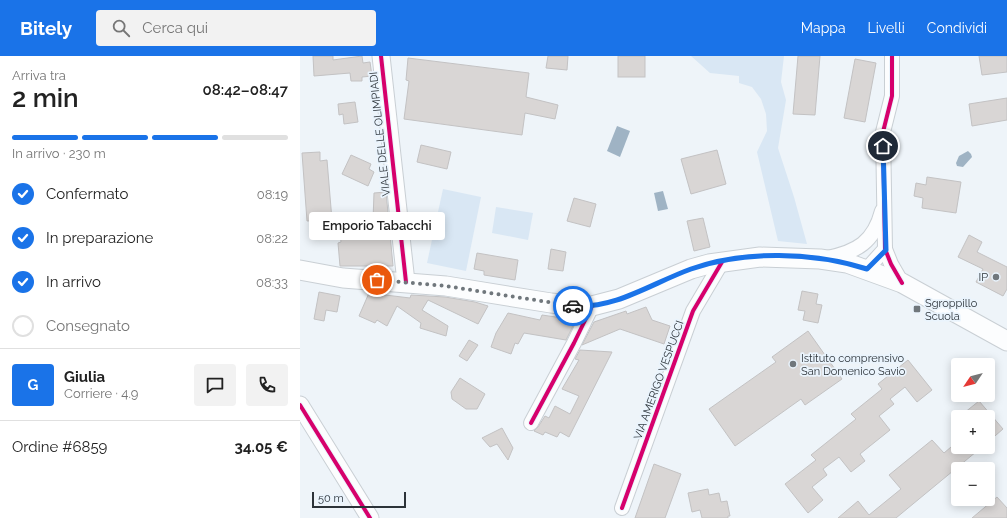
<!DOCTYPE html>
<html lang="it">
<meta charset="utf-8">
<style>
:root{--surface:#fff;--page:#f2f2f2;--text:#222;--muted:#767676;--line:#e0e0e0;--accent:#1a73e8}
body{margin:0;font-family:Raleway,sans-serif;background:var(--page);color:var(--text);height:100vh;display:flex;flex-direction:column;font-size:15px;white-space:nowrap}
*{box-sizing:border-box;margin:0}
p{font-size:13px;color:var(--muted)}
.icon{flex:none;width:22px;height:22px;fill:none;stroke:currentColor;stroke-width:2;stroke-linecap:round;stroke-linejoin:round}
.map{position:relative;flex:1;overflow:hidden}
.sheet{display:flex;flex-direction:column;background:var(--surface);width:300px}
.sheet>*{flex:none}
.needle{width:26px;rotate:235deg}
.buttons{position:absolute;left:651px;top:302px;display:grid;gap:8px}
.buttons a{display:grid;place-items:center;width:44px;height:44px;border-radius:4px;background:var(--surface);box-shadow:0 2px 10px #0003;font-size:20px}
.scale{position:absolute;left:12px;bottom:10px;width:94px;box-sizing:border-box;padding-left:4px;border:2px solid #2c3339;border-top:0;font-size:11px;line-height:14px;white-space:nowrap;color:#2c3339;-webkit-text-stroke:3px #eaf4fd;paint-order:stroke}
.pin{position:absolute;display:grid;place-items:center;width:34px;height:34px;color:#fff;margin:-17px;border:2px solid #fff;border-radius:50%;box-shadow:0 1px 4px #0007}
.courier{position:absolute;display:grid;place-items:center;width:40px;height:40px;margin:-20px;border:3px solid #1a73e8;border-radius:50%;background:#fff;color:#222;box-shadow:0 1px 5px #0007}
.bubble{position:absolute;height:28px;border-radius:4px;background:var(--surface);box-shadow:0 2px 10px #0003;font-size:13px;font-weight:600;line-height:28px;text-align:center}
.head em{font-style:normal;font-weight:600}
.head div{display:flex;flex-direction:column-reverse}
.head{display:flex;align-items:center;justify-content:space-between;height:68px;padding:0 12px}
h1{font-size:26px;font-weight:600;line-height:30px}
.bar{display:grid;grid-template-columns:repeat(4,1fr);gap:6px 4px;align-content:center;height:48px;padding:0 12px}
.bar i{height:5px;border-radius:3px;background:var(--line)}
.bar .active{background:var(--accent)}
.bar p{grid-column:span 4}
.line{display:flex;align-items:center;gap:10px;padding:0 12px;border-top:1px solid var(--line)}
.line div{flex:1}
.round{display:grid;place-items:center;flex:none;width:42px;height:42px;border-radius:4px;background:var(--page)}
ol{padding:0 12px;list-style:none}
li{display:flex;align-items:center;gap:12px;height:44px}
li p{margin-inline-start:auto}
li .icon{padding:4px;border-radius:50%;background:var(--accent);color:#fff;stroke-width:4}
li:last-child{color:var(--muted)}
li i{width:22px;height:22px;border:2px solid var(--line);border-radius:50%}
header{display:flex;align-items:center;gap:24px;box-sizing:border-box;height:56px;padding:0 20px;background:var(--accent);color:#fff}
header strong{font-size:19px}
nav{display:flex;gap:22px;margin-inline-start:auto;font-size:14px}
.search{width:280px;height:36px;background:var(--page);display:flex;align-items:center;gap:10px;box-sizing:border-box;padding:0 14px;border-radius:4px;color:var(--muted);font-size:15px}
main{display:flex;flex:1;min-height:0}
.map>svg:first-child{display:block}
.green{fill:#d9e7f4}
.water{fill:#9fb3c4}
.building{fill:#d9d6d5;stroke:#c3c2c3}
.lines{fill:none;stroke-linecap:round;stroke-linejoin:round}
.minor-casing{stroke:#c9cfd4;stroke-width:16}
.tertiary-casing{stroke:#c9cfd4;stroke-width:19}
.secondary-casing{stroke:#c9cfd4;stroke-width:21}
.minor{stroke:#fcfdfe;stroke-width:14}
.tertiary{stroke:#fcfdfe;stroke-width:17}
.secondary{stroke:#fcfdfe;stroke-width:19}
.cycleway-casing{stroke:#eaf4fd;stroke-width:6}
.cycleway{stroke:#d6006c;stroke-width:4}
.done{stroke:#70777c;stroke-width:4;stroke-dasharray:0 7.2}
.route{stroke:#1a73e8;stroke-width:5}
.poi-dot{fill:#70777c;stroke:#eaf4fd;stroke-width:1.5}
.labels{text-anchor:middle;dominant-baseline:central;stroke-width:3.5;stroke-linejoin:round;paint-order:stroke}
.street-label{font-size:11px;fill:#2c3339;stroke:#eaf4fd}
.poi-label{font-size:11px;fill:#2c3339;stroke:#eaf4fd;text-anchor:start}
</style>
<header>
<strong>Bitely</strong>
<div class="search"><svg class="icon" aria-label="search" viewBox="0 0 24 24"><circle cx="10" cy="10" r="6"/><path d="M15 15l6 6"/></svg>Cerca qui</div>
<nav><a>Mappa</a><a>Livelli</a><a>Condividi</a></nav>
</header>
<main>
<section class="sheet">
<div class="head"><div><h1>2 min</h1><p>Arriva tra</p></div><em>08:42–08:47</em></div>
<div class="bar"><i class="active"></i><i class="active"></i><i class="active"></i><i></i><p>In arrivo · 230 m</p></div>
<ol>
<li><svg class="icon" aria-label="check" viewBox="0 0 24 24"><path d="M5 12l5 5 9-10"/></svg>Confermato<p>08:19</p></li>
<li><svg class="icon" aria-label="check" viewBox="0 0 24 24"><path d="M5 12l5 5 9-10"/></svg>In preparazione<p>08:22</p></li>
<li><svg class="icon" aria-label="check" viewBox="0 0 24 24"><path d="M5 12l5 5 9-10"/></svg>In arrivo<p>08:33</p></li>
<li><i></i>Consegnato</li>
</ol>
<div class="line" style="height:72px"><b class="round" style="background:var(--accent);color:#fff">G</b><div><b>Giulia</b><p>Corriere · 4.9</p></div><a class="round"><svg class="icon" aria-label="chat" viewBox="0 0 24 24"><path d="M4 5h16v11H9l-5 4z"/></svg></a><a class="round"><svg class="icon" aria-label="phone" viewBox="0 0 24 24"><path d="M5 4h4l2 5-3 2q2 4 5 5l2-3 5 2v4C11 20 4 13 5 4z"/></svg></a></div>
<div class="line" style="height:52px"><div>Ordine #6859</div><b>34.05 €</b></div>
</section>
<div class="map">
<svg width="707" height="462" viewBox="0 0 707 462">
<rect width="100%" height="100%" fill="#eef4f9"/>
<g class="green">
<path d="M391,0H484L481,26L486,44L478,92L494,141L507,188L478,185L457,96L467,75L466,58L461,43L452,31L439,27V20L410,17Z"/>
<path d="M143,133L181,141L166,215L127,207Z"/>
<path d="M196,151L233,157L228,184L192,177Z"/>
</g>
<g class="water">
<path d="M317,70L330,75L320,101L307,95Z"/>
<path d="M668,95L671,98L672,101L663,111L657,110L656,107L659,100Z"/>
<path d="M363,135L368,153L358,155L354,137Z"/>
</g>
<g class="building">
<path d="M13,0H33V4L62,0L63,7L70,6L72,20L62,21V25H51L50,17L14,20Z"/>
<path d="M248,0H268L267,14L246,12Z"/>
<rect x="318" y="0" width="27" height="21"/>
<path d="M498,0H520L515,59L493,58Z"/>
<path d="M679,0H707V16L682,19Z"/>
<path d="M108,2L229,17L226,41L258,49L255,63L225,57L222,79L104,63L109,25L106,24Z"/>
<path d="M555,3L576,7L565,66L544,62Z"/>
<path d="M707,42V64L672,70L669,48Z"/>
<path d="M55,46L58,66L44,68L43,58L39,59L38,48Z"/>
<path d="M121,89L151,96L147,113L117,106Z"/>
<path d="M417,94L426,128L391,138L381,103Z"/>
<path d="M20,96V105L27,104L32,164L7,165L2,97Z"/>
<path d="M51,99L71,108L69,113L74,116L68,130L42,118Z"/>
<path d="M627,121L661,126L656,157L622,152L623,142L614,140L616,127L626,129Z"/>
<path d="M86,136L93,210H40L38,187L41,186L39,165L73,164L74,137Z"/>
<path d="M274,142L296,148L290,171L267,165Z"/>
<path d="M403,162L410,191L394,195L387,165Z"/>
<path d="M669,179L682,186L677,196L707,211V233L703,240L676,226L683,213L658,201Z"/>
<path d="M251,193L266,196L263,215L248,213Z"/>
<path d="M177,197L218,204L215,224L184,219V215L174,213Z"/>
<path d="M502,235L518,238L516,248L522,249L518,267L503,264L505,255L498,254Z"/>
<path d="M19,236L40,240L37,256L26,254L24,265L14,263Z"/>
<path d="M69,237L110,242L111,239L145,241L175,246L188,250L178,268L128,244L122,254L148,270L146,280L120,272L121,267L97,250L87,270L77,264L75,267L59,260Z"/>
<path d="M346,251L352,264L370,270L364,288L320,273L282,289L294,266L326,255L327,258Z"/>
<path d="M208,257L240,264L242,259L276,264L266,284L224,277L218,288L215,287L211,298L191,291L196,277Z"/>
<path d="M508,275L542,323L505,349L501,343L435,390L409,353L476,306L472,301Z"/>
<path d="M169,284L178,289L167,305L159,300Z"/>
<path d="M280,294L312,296L269,381L260,376L257,381L245,376L243,379L234,375L238,371L245,360L249,362L255,350L270,358L279,340L262,333L279,304L275,303Z"/>
<path d="M608,304L632,334L617,346L605,331L590,343L594,348L579,360L590,374L560,398L565,405L551,416L539,401L523,413L527,419L512,431L523,444L508,457L485,428L516,404L511,399L556,363L551,358L582,333L578,328Z"/>
<path d="M160,322L185,338L177,353H166L152,343L151,336Z"/>
<path d="M679,345L703,373L688,386V361H659Z"/>
<path d="M202,372L213,392L208,404L197,388L190,391L182,382Z"/>
<path d="M632,384L644,397L658,385V391H682L596,462H538L558,445L569,459L601,433L589,419Z"/>
<path d="M354,408L381,418L365,462H335Z"/>
<path d="M408,433L409,439L419,437L421,446L427,445L430,460H428V462H402L400,454L392,456L388,437Z"/>
<path d="M697,441L707,452V462H672Z"/>
</g>
<g class="lines">
<defs>
<g id="minor">
<path d="M592,0V40L583,76L585,193L591,208L602,227"/>
<path d="M527,202C557,196 574,186 582,155"/>
<path d="M567,213L585,193"/>
<path d="M231,367L274,287L292,250"/>
<path d="M322,452L393,255L422,206"/>
</g>
<g id="tertiary">
<path d="M81,0L106,226"/>
<path d="M0,349L70,462"/>
</g>
<path id="secondary" d="M0,214L43,222L146,230L251,247L288,251L319,243L391,213L409,208L460,201L520,203L547,207L602,227L707,285"/>
</defs>
<use href="#minor" class="minor-casing"/>
<use href="#tertiary" class="tertiary-casing"/>
<use href="#secondary" class="secondary-casing"/>
<use href="#minor" class="minor"/>
<use href="#tertiary" class="tertiary"/>
<use href="#secondary" class="secondary"/>
<defs>
<g id="cycleway">
<path d="M81,0L106,226"/>
<path d="M592,0V40L583,76L585,193L591,208L602,227"/>
<path d="M0,349L70,462"/>
<path d="M231,367L274,287L292,250"/>
<path d="M322,452L393,255L422,206"/>
</g>
</defs>
<use href="#cycleway" class="cycleway-casing"/>
<use href="#cycleway" class="cycleway"/>
</g>
<g class="lines">
<path class="done" d="M77,224L146,230L273,250"/>
<path class="route" d="M273,250C316,253 352,227 391,213C445,194 513,196 567,213L586,194L583,90"/>
</g>
<g class="poi-dot">
<circle cx="696" cy="221" r="4"/>
<rect x="613" y="249" width="8" height="8" rx="2"/>
<circle cx="493" cy="308" r="4"/>
</g>
<g class="labels">
<g class="street-label">
<text transform="translate(80 78) rotate(-96)">VIALE DELLE OLIMPIADI</text>
<text transform="translate(359 324) rotate(-70)">VIA AMERIGO VESPUCCI</text>
</g>
<g class="poi-label">
<text x="688" y="221" text-anchor="end">IP</text>
<text x="625" y="247">Sgroppillo<tspan x="625" dy="13">Scuola</tspan></text>
<text x="501" y="302">Istituto comprensivo<tspan x="501" dy="13">San Domenico Savio</tspan></text>
</g>
</g>
</svg>
<div class="buttons">
<a><svg class="needle" viewBox="-14 -14 28 28"><path d="M0-13l5 13h-10z" fill="#e53935"/><path d="M0 13l5-13h-10z" fill="#767676"/></svg></a>
<a>+</a>
<a>−</a>
</div>
<div class="scale">50 m</div>
<div class="pin" style="left:77px;top:224px;background:#ea580c"><svg class="icon" aria-label="bag" viewBox="0 0 24 24"><path d="M5 8h14l-1 12H6zM9 8a3 3 0 0 1 6 0"/></svg></div>
<div class="pin" style="left:583px;top:90px;background:#1f2937"><svg class="icon" aria-label="home" viewBox="0 0 24 24"><path d="M3 11l9-7 9 7M6 9v11h12V9"/></svg></div>
<div class="courier" style="left:273px;top:250px"><svg class="icon" aria-label="car" viewBox="0 0 24 24"><path d="M5 17H2v-5l4-1 3-4h7l3 4 3 1v5h-3M9 17h6M6 11h13"/><circle cx="7" cy="17" r="2"/><circle cx="17" cy="17" r="2"/></svg></div>
<div class="bubble" style="left:9px;top:156px;width:136px">Emporio Tabacchi</div>
</div>
</main>
